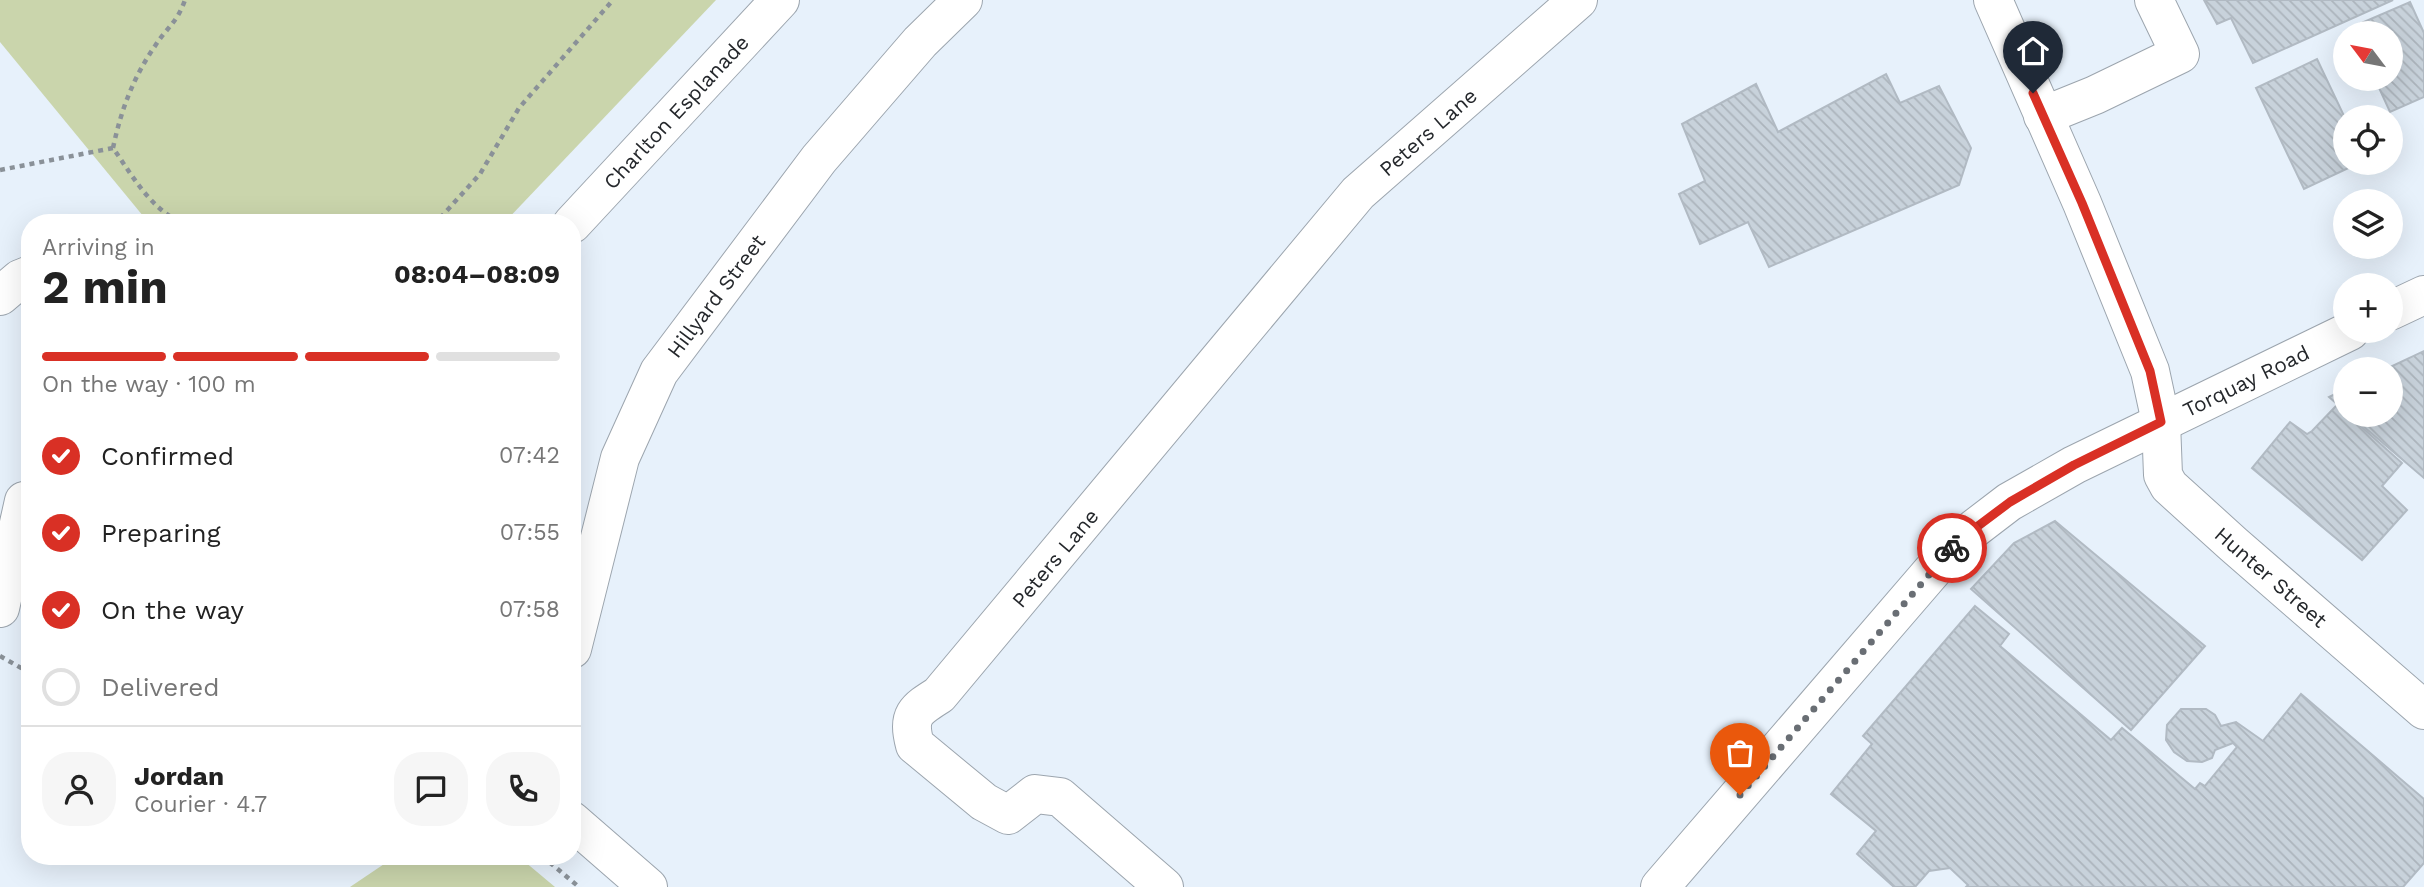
<!DOCTYPE html>
<meta charset="utf-8">
<style>
:root{--surface:#fff;--page:#f6f6f6;--text:#222;--muted:#767676;--line:#e0e0e0;--accent:#d93025}
body{margin:0;font-family:"Work Sans",sans-serif;background:var(--page);color:var(--text);height:100vh;display:flex;flex-direction:column;font-size:26px;white-space:nowrap}
*{box-sizing:border-box;margin:0}
p{font-size:23px;color:var(--muted)}
.icon{flex:none;width:38px;height:38px;fill:none;stroke:currentColor;stroke-width:2;stroke-linecap:round;stroke-linejoin:round}
.map{position:relative;flex:1;overflow:hidden}
.side{position:absolute;left:21px;top:214px;width:560px;height:651px;display:flex;flex-direction:column;background:var(--surface);border-radius:28px;box-shadow:0 7px 28px #0002}
.side>*{flex:none}
.needle{width:46px;rotate:302deg}
.buttons{position:absolute;left:2333px;top:21px;display:grid;gap:14px}
.buttons a{display:grid;place-items:center;width:70px;height:70px;border-radius:50%;background:var(--surface);box-shadow:0 7px 28px #0002;font-size:35px}
.pin{position:absolute;display:grid;place-items:center;width:60px;height:60px;color:#fff;margin:-72px -30px;border-radius:50% 50% 50% 0;rotate:-45deg;box-shadow:0 0 7px #0007}
.pin .icon{rotate:45deg}
.courier{position:absolute;display:grid;place-items:center;width:70px;height:70px;margin:-35px;border:5px solid #d93025;border-radius:50%;background:#fff;color:#222;box-shadow:0 2px 9px #0007}
.head em{font-style:normal;font-weight:700}
.head div{display:flex;flex-direction:column-reverse}
.head{display:flex;align-items:center;justify-content:space-between;height:119px;padding:0 21px}
h1{font-size:46px;font-weight:700;line-height:52px}
.bar{display:grid;grid-template-columns:repeat(4,1fr);gap:10px 7px;align-content:center;height:84px;padding:0 21px}
.bar i{height:9px;border-radius:5px;background:var(--line)}
.bar .on{background:var(--accent)}
.bar p{grid-column:span 4}
.line{display:flex;align-items:center;gap:18px;padding:0 21px;border-top:2px solid var(--line)}
.line div{flex:1}
.round{display:grid;place-items:center;flex:none;width:74px;height:74px;border-radius:28px;background:var(--page)}
ol{padding:0 21px;list-style:none}
li{display:flex;align-items:center;gap:21px;height:77px}
li p{margin-inline-start:auto}
li .icon{padding:7px;border-radius:50%;background:var(--accent);color:#fff;stroke-width:4}
li:last-child{color:var(--muted)}
li i{width:38px;height:38px;border:4px solid var(--line);border-radius:50%}
.map>svg:first-child{display:block}
.green{fill:#cad5ac}
.building{fill:url(#building-back-hatch);stroke:#b1bac3;stroke-width:2}
.lines{fill:none;stroke-linecap:round;stroke-linejoin:round}
.minor-casing{stroke:#9ca5ae;stroke-width:40}
.path{stroke:#8a9198;stroke-width:4.5;stroke-dasharray:5 5;stroke-linecap:butt}
.minor{stroke:#fff;stroke-width:38}
.done{stroke:#696e74;stroke-width:7;stroke-dasharray:0 12.6}
.route{stroke:#d93025;stroke-width:9}
.labels{text-anchor:middle;dominant-baseline:central;stroke-width:7;stroke-linejoin:round;paint-order:stroke}
.street-label{font-size:21px;fill:#25282c;stroke:#fff}
</style>
<div class="map">
<svg width="2424" height="887" viewBox="0 0 2424 887">
<defs>
<pattern id="building-back-hatch" width="6" height="6" patternUnits="userSpaceOnUse" patternTransform="scale(1.75)"><rect width="6" height="6" fill="#c8d2db"/><path d="M-1 5l2 2M0 0l6 6M5-1l2 2" fill="none" stroke="#acb4bc"/></pattern>
</defs>
<rect width="100%" height="100%" fill="#e7f1fb"/>
<g class="green">
<path d="M0,0H716L505,222H148L0,42Z"/>
<path d="M396,856H518L555,887H350Z"/>
</g>
<g class="building">
<path d="M2204,0H2393L2253,63L2231,18L2217,24Z"/>
<path d="M2410,2L2424,33V97L2390,112L2375,79H2390V33H2363L2359,24Z"/>
<path d="M2317,59L2345,118V163H2359L2304,189L2256,88Z"/>
<path d="M1886,74L1900,103L1939,86L1971,148L1959,185L1769,267L1748,222L1700,244L1679,194L1705,181L1682,124L1756,84L1778,132Z"/>
<path d="M2424,351V478L2350,415H2390V369H2386Z"/>
<path d="M2345,389V411L2329,397Z"/>
<path d="M2337,405L2402,463L2382,486L2407,510L2362,560L2252,468L2290,422L2307,434L2312,431Z"/>
<path d="M2055,521L2205,646L2131,730L1971,589L2014,543Z"/>
<path d="M1975,606L2009,634L2000,646L2111,740L2122,728L2195,789L2200,783L2205,786L2237,747L2233,743L2215,750L2212,758L2202,762L2187,761L2174,752L2166,740L2167,725L2181,709H2206L2215,715L2221,726L2236,722L2263,741L2301,694L2424,799V863L2403,887H1966L1968,885L1950,868L1929,871L1915,887H1894L1857,854L1876,831L1831,794L1872,744L1863,736Z"/>
</g>
<g class="lines">
<defs>
<g id="minor">
<path d="M1993,0L2082,203L2150,371L2161,422L2163,475L2169,486L2233,544L2424,710"/>
<path d="M2043,116L2095,95L2180,54L2154,0"/>
<path d="M572,224L780,0"/>
<path d="M0,296L20,279L30,275"/>
<path d="M2390,311L2424,295"/>
<path d="M0,608L24,501"/>
<path d="M572,649L620,458L659,372L819,159L920,42L963,0"/>
<path d="M572,821L648,887"/>
<path d="M1164,887L1060,797L1035,794L1008,815L984,802L915,745C907,715 915,710 939,695L1358,193L1578,0"/>
<path d="M1660,887L1958,541L2009,502L2074,465L2350,331"/>
</g>
</defs>
<use href="#minor" class="minor-casing"/>
<g class="path">
<path d="M113,148C121,110 133,78 155,46C167,27 177,23 185,0"/>
<path d="M0,170L113,148C132,175 149,207 180,222"/>
<path d="M431,222L442,216L480,174L519,108L613,0"/>
<path d="M0,656L30,673"/>
<path d="M542,856L579,887"/>
</g>
<use href="#minor" class="minor"/>
</g>
<g class="lines">
<path class="done" d="M1740,795L1952,548"/>
<path class="route" d="M1952,548L1958,541L2010,502L2074,465L2161,422L2150,371L2082,203L2033,93"/>
</g>
<g class="labels">
<g class="street-label">
<text transform="translate(676 112) rotate(-47)">Charlton Esplanade</text>
<text transform="translate(1428 132) rotate(-41)">Peters Lane</text>
<text transform="translate(716 296) rotate(-53)">Hillyard Street</text>
<text transform="translate(2246 381) rotate(-26)">Torquay Road</text>
<text transform="translate(1055 558) rotate(-50)">Peters Lane</text>
<text transform="translate(2271 577) rotate(41)">Hunter Street</text>
</g>
</g>
</svg>
<div class="buttons">
<a><svg class="needle" viewBox="-14 -14 28 28"><path d="M0-13l5 13h-10z" fill="#e53935"/><path d="M0 13l5-13h-10z" fill="#767676"/></svg></a>
<a><svg class="icon" aria-label="locate" viewBox="0 0 24 24"><circle cx="12" cy="12" r="6"/><path d="M12 2v4M12 18v4M2 12h4M18 12h4"/></svg></a>
<a><svg class="icon" aria-label="layers" viewBox="0 0 24 24"><path d="M12 4l9 5-9 5-9-5zM3 14l9 5 9-5"/></svg></a>
<a>+</a>
<a>−</a>
</div>
<div class="pin" style="left:1740px;top:795px;background:#ea580c"><svg class="icon" aria-label="bag" viewBox="0 0 24 24"><path d="M5 8h14l-1 12H6zM9 8a3 3 0 0 1 6 0"/></svg></div>
<div class="pin" style="left:2033px;top:93px;background:#1f2937"><svg class="icon" aria-label="home" viewBox="0 0 24 24"><path d="M3 11l9-7 9 7M6 9v11h12V9"/></svg></div>
<div class="courier" style="left:1952px;top:548px"><svg class="icon" aria-label="bike" viewBox="0 0 24 24"><circle cx="6" cy="16" r="4"/><circle cx="18" cy="16" r="4"/><path d="M6 16l4-8h5l3 8M10 8l3 8H6M13 5h3"/></svg></div>
<section class="side">
<div class="head"><div><h1>2 min</h1><p>Arriving in</p></div><em>08:04–08:09</em></div>
<div class="bar"><i class="on"></i><i class="on"></i><i class="on"></i><i></i><p>On the way · 100 m</p></div>
<ol>
<li><svg class="icon" aria-label="check" viewBox="0 0 24 24"><path d="M5 12l5 5 9-10"/></svg>Confirmed<p>07:42</p></li>
<li><svg class="icon" aria-label="check" viewBox="0 0 24 24"><path d="M5 12l5 5 9-10"/></svg>Preparing<p>07:55</p></li>
<li><svg class="icon" aria-label="check" viewBox="0 0 24 24"><path d="M5 12l5 5 9-10"/></svg>On the way<p>07:58</p></li>
<li><i></i>Delivered</li>
</ol>
<div class="line" style="height:126px"><a class="round"><svg class="icon" aria-label="person" viewBox="0 0 24 24"><circle cx="12" cy="8" r="4"/><path d="M4 21q1-7 8-7t8 7"/></svg></a><div><b>Jordan</b><p>Courier · 4.7</p></div><a class="round"><svg class="icon" aria-label="chat" viewBox="0 0 24 24"><path d="M4 5h16v11H9l-5 4z"/></svg></a><a class="round"><svg class="icon" aria-label="phone" viewBox="0 0 24 24"><path d="M5 4h4l2 5-3 2q2 4 5 5l2-3 5 2v4C11 20 4 13 5 4z"/></svg></a></div>
</section>
</div>
